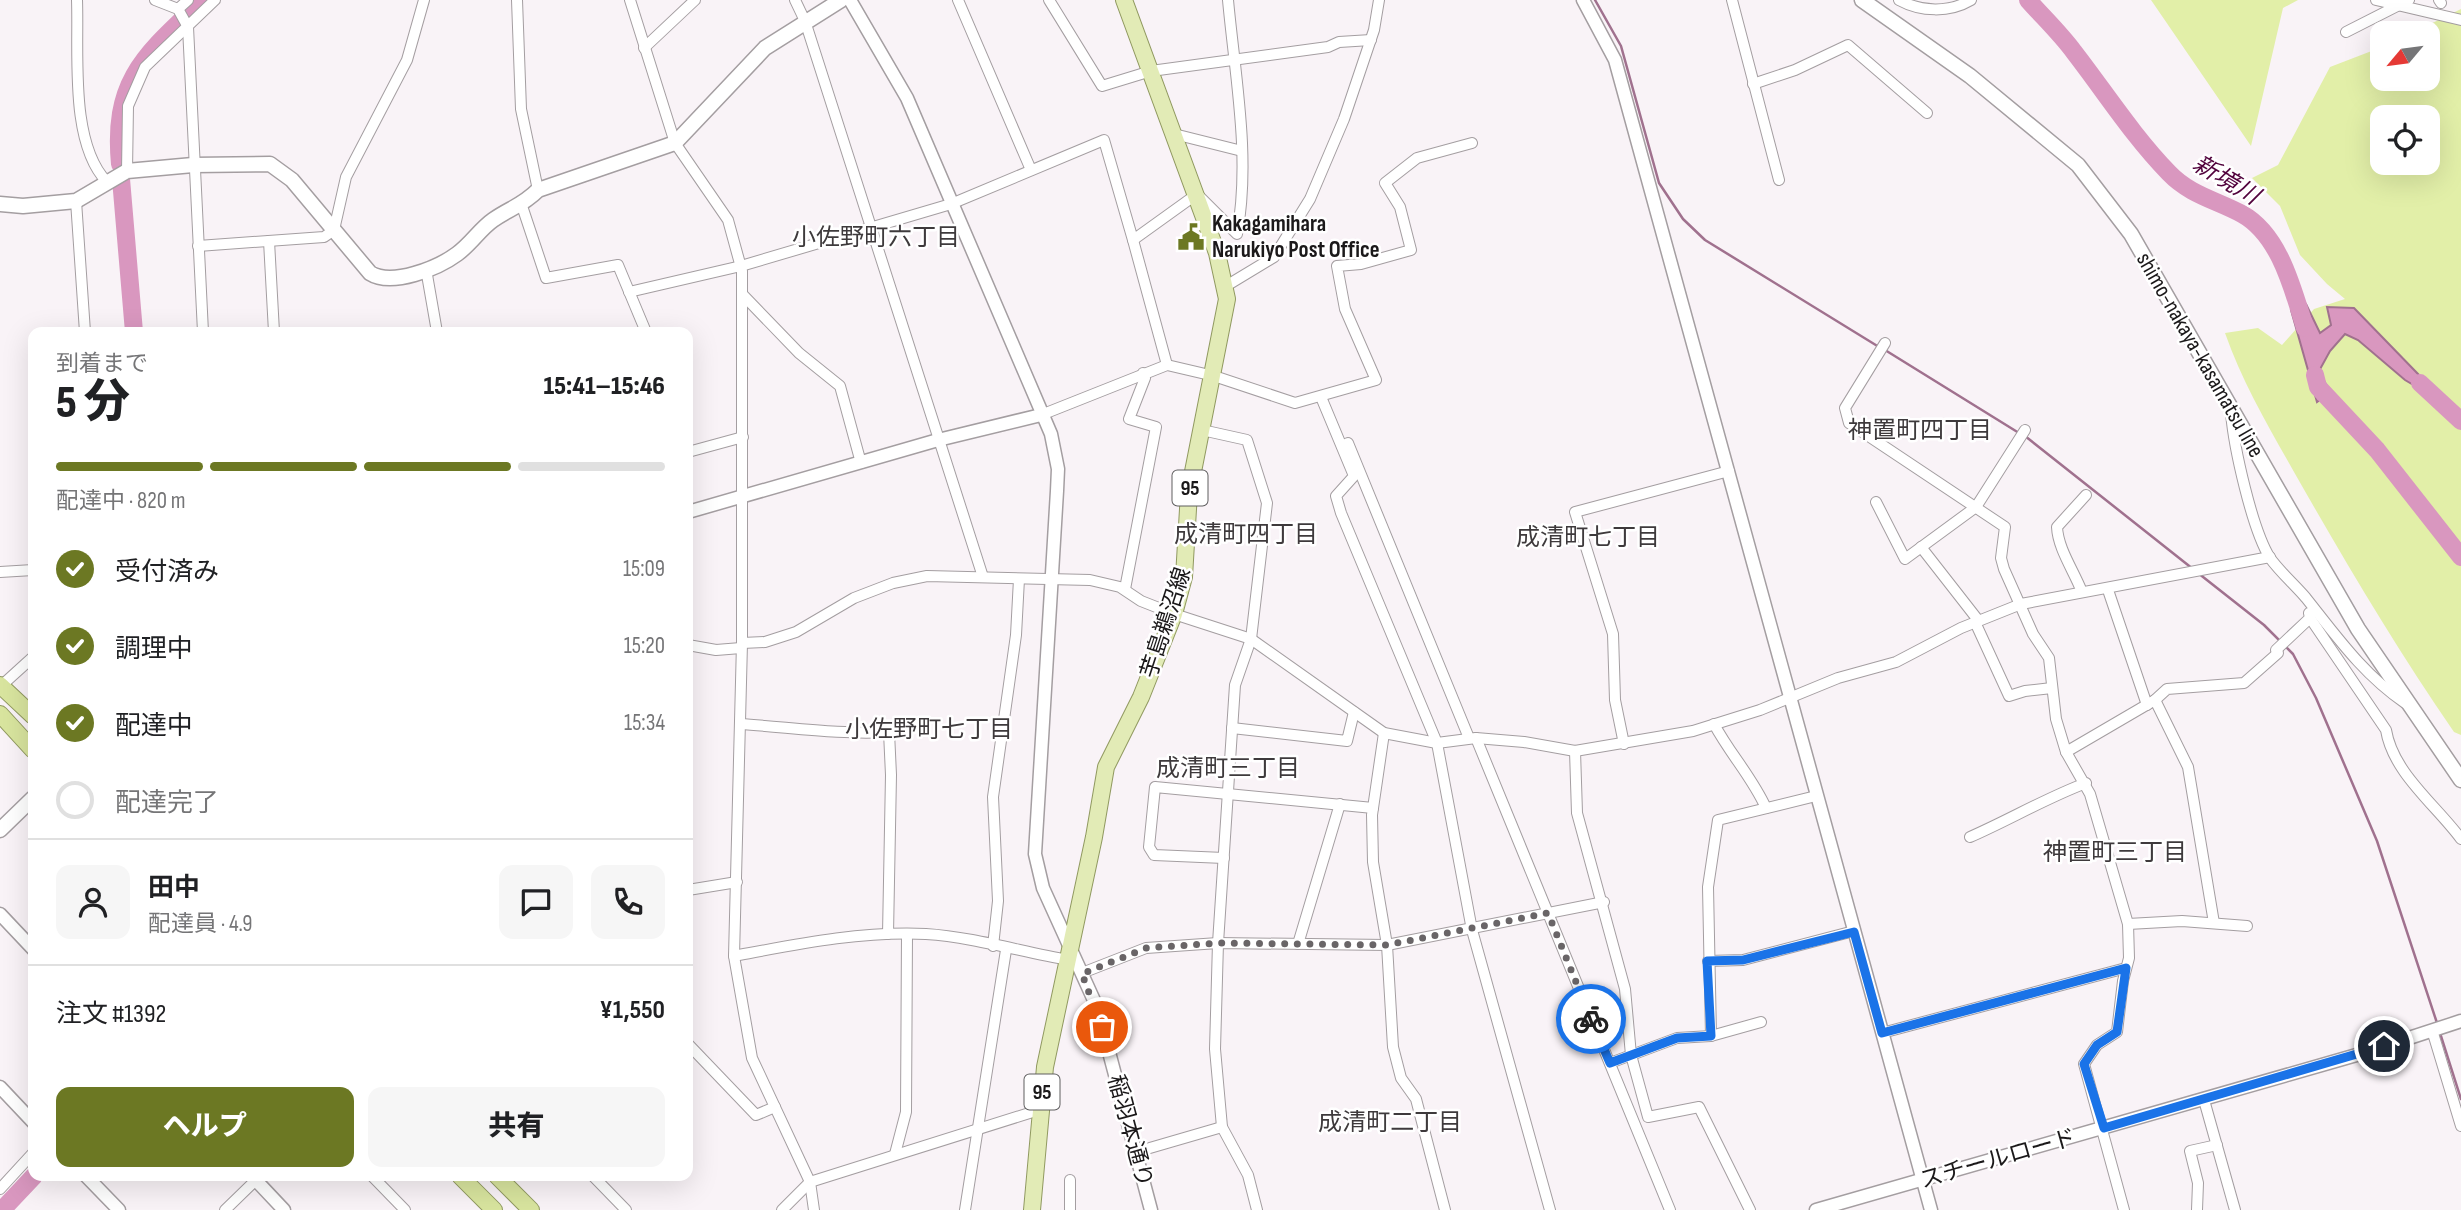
<!DOCTYPE html>
<html lang="ja">
<meta charset="utf-8">
<style>
:root{--surface:#fff;--page:#f6f6f6;--text:#202124;--muted:#757577;--line:#e0e0e0;--accent:#6c7823}
body{margin:0;font-family:"Sofia Sans Condensed","Noto Sans JP",sans-serif;background:var(--page);color:var(--text);height:100vh;display:flex;flex-direction:column;font-size:26px;white-space:nowrap}
*{box-sizing:border-box;margin:0}
p{font-size:23px;color:var(--muted)}
.icon{flex:none;width:38px;height:38px;fill:none;stroke:currentColor;stroke-width:2;stroke-linecap:round;stroke-linejoin:round}
.map{position:relative;flex:1;overflow:hidden}
.details{position:absolute;left:28px;top:327px;width:665px;height:854px;display:flex;flex-direction:column;background:var(--surface);border-radius:14px;box-shadow:0 7px 28px #0002}
.details>*{flex:none}
.needle{width:46px;rotate:241deg}
.buttons{position:absolute;left:2370px;top:21px;display:grid;gap:14px}
.buttons a{display:grid;place-items:center;width:70px;height:70px;border-radius:14px;background:var(--surface);box-shadow:0 7px 28px #0002;font-size:35px}
.pin{position:absolute;display:grid;place-items:center;width:60px;height:60px;color:#fff;margin:-30px;border:4px solid #fff;border-radius:50%;box-shadow:0 2px 7px #0007}
.courier{position:absolute;display:grid;place-items:center;width:70px;height:70px;margin:-35px;border:5px solid #1a73e8;border-radius:50%;background:#fff;color:#222;box-shadow:0 2px 9px #0007}
.overview em{font-style:normal;font-weight:800}
.overview div{display:flex;flex-direction:column-reverse}
.overview{display:flex;align-items:center;justify-content:space-between;height:119px;padding:0 28px}
h1{font-size:46px;font-weight:800;line-height:52px}
.bar{display:grid;grid-template-columns:repeat(4,1fr);gap:10px 7px;align-content:center;height:84px;padding:0 28px}
.bar i{height:9px;border-radius:5px;background:var(--line)}
.bar .on{background:var(--accent)}
.bar p{grid-column:span 4}
.line{display:flex;align-items:center;gap:18px;padding:0 28px;border-top:2px solid var(--line)}
.line div{flex:1}
.round{display:grid;place-items:center;flex:none;width:74px;height:74px;border-radius:14px;background:var(--page)}
ol{padding:0 28px;list-style:none}
li{display:flex;align-items:center;gap:21px;height:77px}
li p{margin-inline-start:auto}
li .icon{padding:7px;border-radius:50%;background:var(--accent);color:#fff;stroke-width:4}
li:last-child{color:var(--muted)}
li i{width:38px;height:38px;border:4px solid var(--line);border-radius:50%}
.primary-button{display:flex;gap:14px;margin-top:auto;padding:14px 28px}
.primary-button a{flex:1;height:80px;border-radius:14px;background:var(--accent);color:#fff;font-size:28px;font-weight:800;line-height:80px;text-align:center}
.primary-button a+a{background:var(--page);color:var(--text)}
.map>svg:first-child{display:block}
.green{fill:#e2efa8;fill-rule:evenodd}
.water{fill:#d997bf;stroke:#a0718e;stroke-width:2}
.lines{fill:none;stroke-linecap:round;stroke-linejoin:round}
.stream{stroke:#a0718e;stroke-width:2.5}
.river{stroke:#d997bf;stroke-width:18}
.minor-casing{stroke:#a49ea1;stroke-width:12}
.tertiary-casing{stroke:#a49ea1;stroke-width:15}
.secondary-casing{stroke:#a49ea1;stroke-width:17}
.primary-casing{stroke:#909960;stroke-width:18}
.trunk-casing{stroke:#909960;stroke-width:18}
.minor{stroke:#fff;stroke-width:10}
.tertiary{stroke:#fff;stroke-width:12}
.secondary{stroke:#fff;stroke-width:14}
.primary{stroke:#e2ebb6;stroke-width:16}
.trunk{stroke:#d8e49e;stroke-width:16}
.done{stroke:#696567;stroke-width:7;stroke-dasharray:0 12.6}
.route{stroke:#1a73e8;stroke-width:9}
.labels{text-anchor:middle;dominant-baseline:central;stroke-width:5;stroke-linejoin:round;paint-order:stroke}
.shield{fill:#fff;stroke:#5f5e5f;stroke-width:2}
.shield-label{font-size:21px;font-weight:bold;fill:#1b191a}
.poi-label{font-size:23px;font-weight:bold;fill:#1b191a;stroke:#fff;text-anchor:start}
.street-label{font-size:23px;fill:#1b191a;stroke:#fff}
.water-label{font-size:24px;font-style:italic;fill:#52033d;stroke:#fff}
.neighbourhood-label{font-size:24px;fill:#3e3a3c;stroke:#fff}
</style>
<div class="map">
<svg width="2461" height="1210" viewBox="0 0 2461 1210">
<rect width="100%" height="100%" fill="#f9f3f7"/>
<g class="green">
<path d="M2151,0H2298L2283,8L2251,146Z"/>
<path d="M2461,9V735L2454,732C2399,652 2350,570 2302,486C2274,436 2244,387 2225,333L2258,328L2282,345L2314,309L2345,299L2327,284L2300,255L2280,206L2252,178L2278,165L2330,67L2382,47V79H2427V33H2412ZM2382,117H2427V163H2382Z"/>
</g>
<path class="water" d="M2306,304L2320,333L2331,325L2327,307L2354,308L2419,375L2437,399L2405,380L2358,340L2345,334L2330,351L2319,371L2330,392L2317,402L2291,310Z"/>
<g class="lines">
<g class="stream">
<path d="M1595,0L1621,46L1659,183L1683,219L1705,240L1879,347"/>
<path d="M1885,350L2019,433"/>
<path d="M2025,436L2193,569"/>
<path d="M2198,573L2264,625L2293,654L2316,698L2377,841L2437,1023"/>
<path d="M2440,1033L2461,1099"/>
</g>
<g class="river">
<path d="M2028,0C2043,17 2060,33 2074,52C2105,92 2133,136 2169,173C2190,195 2216,200 2242,214C2280,235 2293,290 2305,328"/>
<path d="M120,164C112,79 146,54 203,0"/>
<path d="M121,179L134,332"/>
<path d="M2315,375L2318,387L2377,450L2461,557"/>
<path d="M2420,383L2461,421"/>
<path d="M2,1210L34,1176"/>
</g>
<defs>
<g id="minor">
<path d="M77,0C79,51 69,143 107,182"/>
<path d="M155,0L178,9L188,27L203,332"/>
<path d="M517,0L521,109L538,190"/>
<path d="M630,0L675,143L728,220L742,271V643L734,956L752,1058L810,1182L814,1210"/>
<path d="M795,0L805,21L983,577"/>
<path d="M958,0L1031,170"/>
<path d="M1049,0L1102,86L1151,71L1328,47L1339,42L1371,40"/>
<path d="M1732,0L1779,180"/>
<path d="M1899,0C1921,12 1949,13 1971,0"/>
<path d="M2376,0L2461,20"/>
<path d="M2439,0L2441,3"/>
<path d="M178,9L188,0"/>
<path d="M2346,32L2409,0"/>
<path d="M644,48L695,0"/>
<path d="M1753,84L1795,70L1848,45L1927,113"/>
<path d="M1174,134L1242,151"/>
<path d="M127,171L128,106L145,67L215,0"/>
<path d="M76,201L85,332"/>
<path d="M522,206L546,278L618,265L646,332"/>
<path d="M1133,240L1167,365"/>
<path d="M269,241L274,332"/>
<path d="M198,246L324,237L334,230L346,177L407,60L424,0"/>
<path d="M426,269L437,332"/>
<path d="M1226,286L1274,257L1310,199L1344,119L1374,30L1379,0"/>
<path d="M629,292L741,266L951,204L1104,140L1133,240L1197,194L1237,234C1251,158 1235,76 1228,0"/>
<path d="M743,295L799,353L840,386L861,463"/>
<path d="M1885,343L1845,408L1849,423L2005,527L2001,558L2004,569L2033,634L2049,658L2056,719L2066,752L2090,794L2128,924L2129,958L2123,981L2117,1032L2097,1045L2084,1064L2124,1210"/>
<path d="M1321,397L1354,476L1336,496L1341,513L1437,743L1472,930L1550,1210"/>
<path d="M2231,413C2234,448 2252,529 2270,558C2280,572 2295,585 2306,598C2337,637 2363,674 2405,703"/>
<path d="M1041,415L1167,365L1214,376L1295,403L1376,380L1345,309L1337,266L1361,264L1411,250L1400,207L1385,183L1417,158L1472,143"/>
<path d="M1202,430L1247,440L1267,503L1251,639L1235,685L1218,943L1215,1049L1222,1127L1248,1175L1257,1210"/>
<path d="M1342,446L1348,443L1469,738"/>
<path d="M688,452L743,437"/>
<path d="M1876,502L1905,559L1976,507L2025,430"/>
<path d="M1921,547L1978,620"/>
<path d="M0,572L33,570"/>
<path d="M1125,589L1156,427L1129,419L1145,378L1143,373"/>
<path d="M2108,590L2147,705"/>
<path d="M2082,592C2074,571 2058,549 2057,527L2086,495"/>
<path d="M2310,618L2386,730C2393,773 2436,805 2461,839"/>
<path d="M1975,622L2009,696L2025,691L2052,688"/>
<path d="M742,643L765,642L796,632L854,598L893,583L927,576L1090,580L1120,587L1141,601L1174,614L1251,639L1384,733L1437,743L1476,738L1524,742L1575,751L1693,731L1760,710L1838,678L1896,662L1961,628L2021,604L2270,557"/>
<path d="M688,645L716,650L741,648"/>
<path d="M2276,650L2310,618L2309,613"/>
<path d="M1,686L33,657"/>
<path d="M2155,700L2167,689L2244,683L2278,653"/>
<path d="M740,724C789,727 839,735 889,732L891,775L888,934"/>
<path d="M1714,724C1730,754 1752,777 1766,808"/>
<path d="M1232,728L1347,741L1354,712"/>
<path d="M1384,733L1372,815L1373,862L1387,945L1393,1047L1401,1078L1416,1099L1445,1210"/>
<path d="M1476,738L1670,1210"/>
<path d="M1624,744L1615,700L1613,634L1575,512L1729,471"/>
<path d="M1575,751L1577,813L1625,989L1631,1055L1648,1117L1699,1107L1750,1210"/>
<path d="M2066,752L2155,700L2188,767L2214,923"/>
<path d="M1970,837C2009,820 2046,798 2086,783"/>
<path d="M1224,858L1154,855L1149,847L1155,787L1373,808"/>
<path d="M688,890L737,882"/>
<path d="M2128,924L2182,921L2247,926"/>
<path d="M1298,944L1340,804"/>
<path d="M993,946L998,901L993,797L1016,635L1019,579"/>
<path d="M734,956C798,944 860,931 926,934C973,937 1022,952 1068,960"/>
<path d="M1708,961L1743,960L1854,931"/>
<path d="M1082,973L1146,948L1218,943L1387,945L1604,902"/>
<path d="M2432,1030L2461,1126"/>
<path d="M1882,1033L2126,968"/>
<path d="M1711,1036L1708,887L1718,820L1816,796"/>
<path d="M688,1044L756,1115L775,1107"/>
<path d="M1610,1063L1677,1038L1711,1036L1761,1022"/>
<path d="M2204,1100L2235,1210"/>
<path d="M1136,1152L1222,1127"/>
<path d="M895,1154L906,1112L907,934"/>
<path d="M372,1176L405,1210"/>
<path d="M593,1176L626,1210"/>
<path d="M1070,1180V1210"/>
<path d="M0,1189L33,1153"/>
<path d="M225,1210L260,1176"/>
<path d="M782,1210L810,1182L1039,1110"/>
<path d="M965,1210L1006,950"/>
<path d="M2197,1210L2198,1183L2190,1151L2217,1145"/>
</g>
<g id="tertiary">
<path d="M850,0L907,98L1051,434L1058,469L1057,491L1035,854L1043,888L1097,1007L1151,1210"/>
<path d="M1583,0L1615,60L1931,1210"/>
<path d="M688,512L938,440L1041,415"/>
<path d="M0,914L33,949"/>
<path d="M0,1087L33,1122"/>
<path d="M86,1176L119,1210"/>
<path d="M252,1176L284,1210"/>
<path d="M1816,1210L2360,1054L2461,1021"/>
</g>
<g id="secondary">
<path d="M1862,0L1970,76L2078,165L2131,234L2358,629L2461,780"/>
<path d="M0,204L23,206L76,201L127,171L193,165L270,164L292,180L370,273C392,287 438,268 457,254C471,244 480,229 493,220C510,208 522,206 538,190L675,143L765,48L841,0"/>
<path d="M0,830L33,798"/>
</g>
<path id="primary" d="M1032,1210L1045,1067L1094,837L1106,767L1141,697L1174,614L1184,577L1189,492L1227,299L1217,253L1124,0"/>
<g id="trunk">
<path d="M0,685L33,716"/>
<path d="M0,714L33,750"/>
<path d="M460,1176L494,1210"/>
<path d="M497,1176L531,1210"/>
</g>
</defs>
<use href="#minor" class="minor-casing"/>
<use href="#tertiary" class="tertiary-casing"/>
<use href="#secondary" class="secondary-casing"/>
<use href="#primary" class="primary-casing"/>
<use href="#trunk" class="trunk-casing"/>
<use href="#minor" class="minor"/>
<use href="#tertiary" class="tertiary"/>
<use href="#secondary" class="secondary"/>
<use href="#primary" class="primary"/>
<use href="#trunk" class="trunk"/>
</g>
<g class="lines">
<path class="done" d="M1102,1027L1082,974L1146,948L1219,943L1387,945L1548,913L1591,1019"/>
<path class="route" d="M1591,1019L1610,1063L1677,1038L1711,1036L1707,961L1743,960L1854,932L1882,1033L2126,968L2117,1032L2097,1045L2084,1064L2104,1128L2384,1046"/>
</g>
<defs>
<symbol id="civic-bare" viewBox="-9 -9 18 18"><path d="M-.6-6.5H3V-4.5H.6V-3L4-1V1h2V6H-6V1h2V-1L-.6-3ZM-1.2 2.5V6h2.4V2.5Z" fill="#6c7823" stroke="#fff" stroke-width="2.5" paint-order="stroke"/></symbol>
</defs>
<g fill-rule="evenodd">
<use href="#civic-bare" x="1172" y="218" width="38" height="38"/>
</g>
<g class="labels">
<g class="shield">
<rect x="1172.5" y="470.5" width="35" height="35" rx="5"/>
<rect x="1024.5" y="1074.5" width="35" height="35" rx="5"/>
</g>
<g class="shield-label">
<text x="1190" y="488">95</text>
<text x="1042" y="1092">95</text>
</g>
<g class="poi-label">
<text x="1212" y="224">Kakagamihara<tspan x="1212" dy="26">Narukiyo Post Office</tspan></text>
</g>
<g class="street-label">
<text transform="translate(2200 355) rotate(60)">shimo-nakaya-kasamatsu line</text>
<text transform="translate(1166 623) rotate(-72)">芋島鵜沼線</text>
<text transform="translate(1130 1131) rotate(75)">稲羽本通り</text>
<text transform="translate(1998 1159) rotate(-16)">スチールロード</text>
</g>
<g class="water-label">
<text transform="translate(2226 180) rotate(31)">新境川</text>
</g>
<g class="neighbourhood-label">
<text x="876" y="237">小佐野町六丁目</text>
<text x="1920" y="430">神置町四丁目</text>
<text x="1246" y="534">成清町四丁目</text>
<text x="1588" y="537">成清町七丁目</text>
<text x="929" y="729">小佐野町七丁目</text>
<text x="1228" y="768">成清町三丁目</text>
<text x="2115" y="852">神置町三丁目</text>
<text x="1390" y="1122">成清町二丁目</text>
</g>
</g>
</svg>
<div class="buttons">
<a><svg class="needle" viewBox="-14 -14 28 28"><path d="M0-13l5 13h-10z" fill="#e53935"/><path d="M0 13l5-13h-10z" fill="#757577"/></svg></a>
<a><svg class="icon" aria-label="locate" viewBox="0 0 24 24"><circle cx="12" cy="12" r="6"/><path d="M12 2v4M12 18v4M2 12h4M18 12h4"/></svg></a>
</div>
<div class="pin" style="left:1102px;top:1027px;background:#ea580c"><svg class="icon" aria-label="bag" viewBox="0 0 24 24"><path d="M5 8h14l-1 12H6zM9 8a3 3 0 0 1 6 0"/></svg></div>
<div class="pin" style="left:2384px;top:1046px;background:#1f2937"><svg class="icon" aria-label="home" viewBox="0 0 24 24"><path d="M3 11l9-7 9 7M6 9v11h12V9"/></svg></div>
<div class="courier" style="left:1591px;top:1019px"><svg class="icon" aria-label="bike" viewBox="0 0 24 24"><circle cx="6" cy="16" r="4"/><circle cx="18" cy="16" r="4"/><path d="M6 16l4-8h5l3 8M10 8l3 8H6M13 5h3"/></svg></div>
<section class="details">
<div class="overview"><div><h1>5 分</h1><p>到着まで</p></div><em>15:41–15:46</em></div>
<div class="bar"><i class="on"></i><i class="on"></i><i class="on"></i><i></i><p>配達中 · 820 m</p></div>
<ol>
<li><svg class="icon" aria-label="check" viewBox="0 0 24 24"><path d="M5 12l5 5 9-10"/></svg>受付済み<p>15:09</p></li>
<li><svg class="icon" aria-label="check" viewBox="0 0 24 24"><path d="M5 12l5 5 9-10"/></svg>調理中<p>15:20</p></li>
<li><svg class="icon" aria-label="check" viewBox="0 0 24 24"><path d="M5 12l5 5 9-10"/></svg>配達中<p>15:34</p></li>
<li><i></i>配達完了</li>
</ol>
<div class="line" style="height:126px"><a class="round"><svg class="icon" aria-label="person" viewBox="0 0 24 24"><circle cx="12" cy="8" r="4"/><path d="M4 21q1-7 8-7t8 7"/></svg></a><div><b>田中</b><p>配達員 · 4.9</p></div><a class="round"><svg class="icon" aria-label="chat" viewBox="0 0 24 24"><path d="M4 5h16v11H9l-5 4z"/></svg></a><a class="round"><svg class="icon" aria-label="phone" viewBox="0 0 24 24"><path d="M5 4h4l2 5-3 2q2 4 5 5l2-3 5 2v4C11 20 4 13 5 4z"/></svg></a></div>
<div class="line" style="height:91px"><div>注文 #1392</div><b>¥1,550</b></div>
<div class="primary-button"><a>ヘルプ</a><a>共有</a></div>
</section>
</div>
